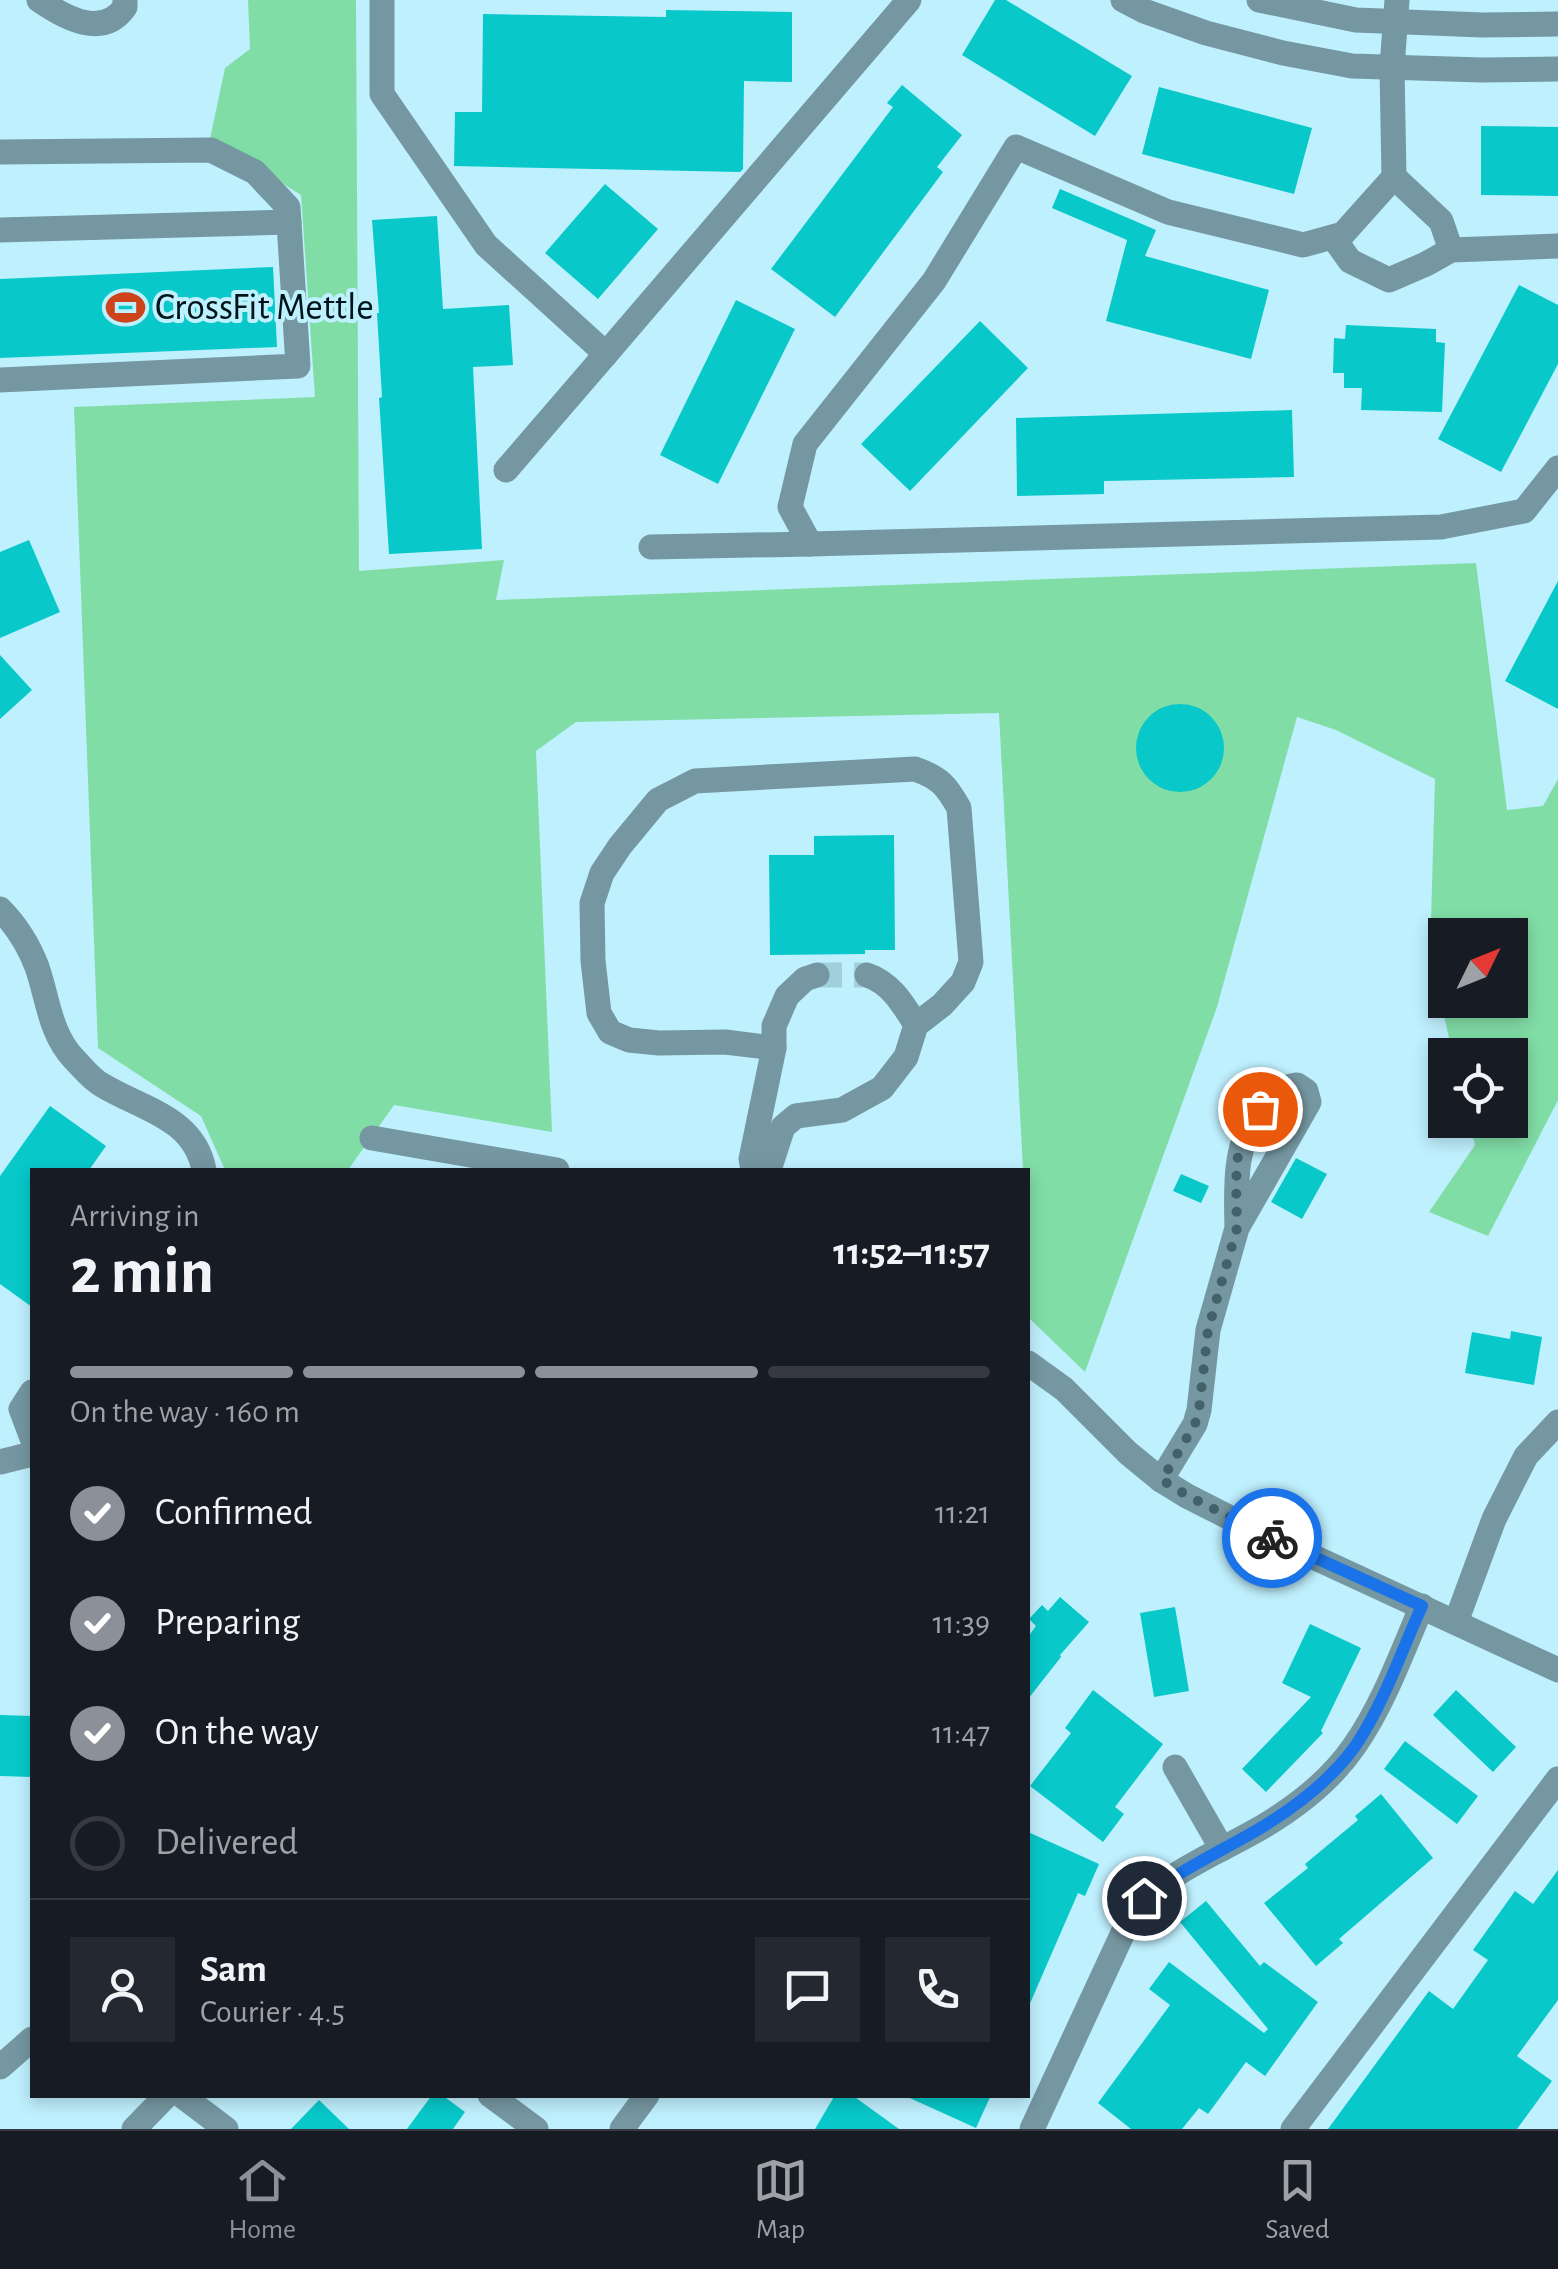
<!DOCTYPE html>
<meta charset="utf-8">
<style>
:root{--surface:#171b24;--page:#242831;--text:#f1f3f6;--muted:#9ea1a6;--line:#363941;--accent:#8c9099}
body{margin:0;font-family:"Alegreya Sans",sans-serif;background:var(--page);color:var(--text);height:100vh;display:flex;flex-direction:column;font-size:38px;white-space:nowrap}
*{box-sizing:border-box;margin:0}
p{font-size:32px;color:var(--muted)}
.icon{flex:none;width:55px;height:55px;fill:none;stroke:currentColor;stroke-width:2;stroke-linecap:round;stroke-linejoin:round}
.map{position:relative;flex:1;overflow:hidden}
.panel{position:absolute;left:30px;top:1168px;width:1000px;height:930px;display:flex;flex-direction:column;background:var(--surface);border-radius:0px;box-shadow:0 5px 15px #0003}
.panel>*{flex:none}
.needle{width:65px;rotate:47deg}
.controls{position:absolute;left:1428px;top:918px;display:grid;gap:20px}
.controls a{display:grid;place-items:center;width:100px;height:100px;border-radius:0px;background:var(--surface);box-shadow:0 5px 15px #0003;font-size:50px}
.pin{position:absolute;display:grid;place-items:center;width:85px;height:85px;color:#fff;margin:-42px;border:5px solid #fff;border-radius:50%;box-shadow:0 2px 10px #0007}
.courier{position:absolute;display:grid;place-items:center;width:100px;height:100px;margin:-50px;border:8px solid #1a73e8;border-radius:50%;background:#fff;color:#222;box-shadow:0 2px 12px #0007}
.overview em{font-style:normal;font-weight:600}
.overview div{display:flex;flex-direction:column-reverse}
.overview{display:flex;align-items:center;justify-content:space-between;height:170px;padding:0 40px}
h1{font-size:65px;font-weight:600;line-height:75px}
.bar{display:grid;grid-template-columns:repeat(4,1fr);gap:15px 10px;align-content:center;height:120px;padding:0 40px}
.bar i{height:12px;border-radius:8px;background:var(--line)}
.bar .on{background:var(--accent)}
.bar p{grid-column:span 4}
.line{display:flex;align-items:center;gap:25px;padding:0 40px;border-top:2px solid var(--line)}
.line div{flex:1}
.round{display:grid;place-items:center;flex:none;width:105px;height:105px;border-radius:0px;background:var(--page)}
ol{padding:0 40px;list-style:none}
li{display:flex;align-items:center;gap:30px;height:110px}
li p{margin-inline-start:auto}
li .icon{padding:10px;border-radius:50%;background:var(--accent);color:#fff;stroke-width:4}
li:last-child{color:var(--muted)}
li i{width:55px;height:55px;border:5px solid var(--line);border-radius:50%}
.tab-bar{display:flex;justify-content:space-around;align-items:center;height:140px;border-top:2px solid var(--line);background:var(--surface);font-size:28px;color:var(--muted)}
.tab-bar a{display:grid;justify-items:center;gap:5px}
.tab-bar .on{color:var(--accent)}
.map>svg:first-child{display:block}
.green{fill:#81dda6;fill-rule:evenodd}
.building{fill:#08c8ca}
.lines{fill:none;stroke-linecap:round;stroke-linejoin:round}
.minor-tunnel{stroke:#a2cfdc;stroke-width:25;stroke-dasharray:25 12;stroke-linecap:butt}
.minor{stroke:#7597a1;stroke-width:25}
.done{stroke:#43616a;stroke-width:10;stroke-dasharray:0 18}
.route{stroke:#1a73e8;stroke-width:12}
.labels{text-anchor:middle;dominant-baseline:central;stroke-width:8;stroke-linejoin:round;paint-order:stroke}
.poi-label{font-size:38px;fill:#00141b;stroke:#bff0fe;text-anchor:start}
</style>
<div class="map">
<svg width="1558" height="2129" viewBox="0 0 1558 2129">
<rect width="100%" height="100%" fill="#bff0fe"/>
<path class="green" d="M248,0H356L359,571L504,560L496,600L1476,563L1507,810L1543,806L1558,779V1100L1488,1236L1429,1212L1475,1145L1469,1120H1510V1055H1453L1430,955L1435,779L1336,730L1297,717L1217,1007L1085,1372L1030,1319L1028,1170H1023L999,713L576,722L536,751L552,1132L394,1105L348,1170H225L201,1116L98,1048L74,407L315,397L301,195L210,139L225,68L250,49ZM1445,935H1510V1000H1445Z"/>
<g class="building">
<path d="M995,0H1006L1132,76L1095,136L962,55Z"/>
<path d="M666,10L792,12V82L744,81L743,169L740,172L454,166L455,112H482L483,14L666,17Z"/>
<path d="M902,85L962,135L937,167L943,172L835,317L771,269L893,107L887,103Z"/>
<path d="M1159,87L1312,128L1294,194L1142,154Z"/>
<path d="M1481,126L1558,127V196L1481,195Z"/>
<path d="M605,184L658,229L598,299L545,253Z"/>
<path d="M1060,189L1156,230L1145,256L1269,290L1251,359L1106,321L1127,240L1052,208Z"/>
<path d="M437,216L443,309L509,305L513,365L473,367L482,549L389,554L379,398L382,397L377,313H379L372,220Z"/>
<path d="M273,267L277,347L0,358V279Z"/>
<path d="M1519,285L1558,305V364L1501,472L1438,439Z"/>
<path d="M736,300L795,329L718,484L660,455Z"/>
<path d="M980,321L1028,368L910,491L861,444Z"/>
<path d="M1346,325L1436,329V342L1445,343L1442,412L1361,410L1362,388H1344V373H1333L1334,338L1345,339Z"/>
<path d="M1292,410L1294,477L1104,481V494L1017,496L1016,418Z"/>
<path d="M29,540L60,612L0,638V552Z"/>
<path d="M1558,581V709L1505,681Z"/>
<path d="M0,655L32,690L0,719Z"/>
<circle cx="1180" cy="748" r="44"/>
<path d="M894,835L895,950H865V954L770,955L769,855H814V836Z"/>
<path d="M50,1106L106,1146L89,1170H32V1307L0,1284V1176Z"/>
<path d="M1296,1158L1327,1174L1302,1219L1271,1202Z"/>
<path d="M1181,1174L1209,1186L1201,1203L1173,1191Z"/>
<path d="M1511,1331L1542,1337L1534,1385L1465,1373L1472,1332L1510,1339Z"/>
<path d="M1060,1597L1089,1622L1060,1655L1061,1657L1028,1699V1637L1036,1626L1029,1619L1042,1605L1048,1611Z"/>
<path d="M1175,1607L1189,1691L1154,1697L1140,1613Z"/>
<path d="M1310,1624L1361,1648L1321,1731L1323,1733L1266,1792L1242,1769L1311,1697L1282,1683Z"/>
<path d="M1093,1690L1163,1744L1115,1807L1124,1814L1103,1842L1030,1786L1071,1733L1065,1728Z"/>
<path d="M1456,1690L1516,1747L1493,1772L1433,1715Z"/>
<path d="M0,1715L32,1716V1777L0,1776Z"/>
<path d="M1405,1741L1478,1796L1457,1824L1384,1769Z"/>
<path d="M1381,1794L1433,1858L1339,1939L1343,1943L1316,1966L1264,1903L1308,1868L1305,1864L1358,1820L1355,1816Z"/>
<path d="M1028,1832L1099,1864L1085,1896L1078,1893L1028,2008Z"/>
<path d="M1558,1870V2000L1517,2056L1552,2081L1517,2129H1328L1429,1991L1453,2009L1488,1960L1473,1950L1515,1891L1533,1904Z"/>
<path d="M1206,1901L1260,1966L1264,1962L1318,2002L1265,2076L1246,2062L1208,2114L1199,2108L1182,2129H1131L1098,2103L1170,2005L1149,1989L1169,1962L1264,2033L1268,2029L1180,1922Z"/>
<path d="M432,2095H442L465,2112L453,2129H407Z"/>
<path d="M835,2095H852L899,2129H815Z"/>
<path d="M903,2095H991L976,2128Z"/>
<path d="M319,2100L349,2129H291Z"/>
</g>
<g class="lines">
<path class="minor-tunnel" d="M817,975H867"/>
<g class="minor">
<path d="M39,0C65,18 103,39 125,7V0"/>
<path d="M382,0V94L486,245L606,354L909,0"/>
<path d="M1123,0L1144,11L1206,33L1283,53L1352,66L1482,70L1558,69"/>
<path d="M1259,0L1356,20L1482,25L1558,24"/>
<path d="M1397,0L1392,67L1394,177L1441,221L1451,250"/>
<path d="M0,152L211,150L255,172L288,207L298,366L0,380"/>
<path d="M1394,177L1343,234L1303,245L1168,212L1016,147L934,281L805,444L790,507L810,544L1441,527L1524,511L1558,468"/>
<path d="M0,230L289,222"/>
<path d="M1333,237L1350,261L1389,280L1426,264L1451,250L1558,246"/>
<path d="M506,470L606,354"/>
<path d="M651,547L810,544"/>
<path d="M0,909C16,925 29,946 37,967C48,999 50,1034 74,1059C83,1068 91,1079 102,1085C141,1109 194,1117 204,1170"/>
<path d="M867,975C891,983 903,1004 916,1025"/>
<path d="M372,1138L557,1170"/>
<path d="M753,1170L751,1159L774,1048V1026L787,996L805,979L817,975"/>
<path d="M769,1170L783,1127L796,1116L842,1110L882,1088L906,1057L916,1025L942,1005L963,982L971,962L959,808C946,785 940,778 915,769L695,781L658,800L620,846L602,873L592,903L593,961L599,1013L610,1032L629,1040L659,1043L725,1042L774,1048"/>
<path d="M1028,1363L1064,1389L1128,1453L1161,1480L1187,1496L1240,1523L1558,1670"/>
<path d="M32,1392L21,1409L32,1438"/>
<path d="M0,1462L32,1454"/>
<path d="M1161,1480L1195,1424L1199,1410L1208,1330L1237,1228L1309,1102L1306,1091L1297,1085C1281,1087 1275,1093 1264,1105C1233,1141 1236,1184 1237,1228"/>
<path d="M1456,1622L1494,1519L1526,1456L1558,1422"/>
<path d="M1175,1767L1222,1849"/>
<path d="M0,2067L32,2039"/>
<path d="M181,2095L226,2129"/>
<path d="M490,2095L536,2129"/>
<path d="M134,2129L167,2095"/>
<path d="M622,2129L647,2095"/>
<path d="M1032,2129L1134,1909C1169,1871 1220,1852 1264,1826C1299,1805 1332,1779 1355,1745C1384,1703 1402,1652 1422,1606"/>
<path d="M1293,2129L1558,1779"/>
</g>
</g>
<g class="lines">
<path class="done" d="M1260,1109L1246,1133L1238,1154L1236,1182L1237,1228L1208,1330L1199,1410L1195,1424L1162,1480L1188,1496L1272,1538"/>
<path class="route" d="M1144,1898C1181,1869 1224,1850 1264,1826C1298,1805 1332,1779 1356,1745C1384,1703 1401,1652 1422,1606L1272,1538"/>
</g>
<defs>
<symbol id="stadium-bare" viewBox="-9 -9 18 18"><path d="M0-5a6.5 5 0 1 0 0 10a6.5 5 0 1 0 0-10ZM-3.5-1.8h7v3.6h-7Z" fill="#cd441a" stroke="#bff0fe" stroke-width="2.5" paint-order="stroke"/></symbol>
</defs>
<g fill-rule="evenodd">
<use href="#stadium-bare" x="98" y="280" width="55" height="55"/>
</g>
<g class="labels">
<g class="poi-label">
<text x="155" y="308">CrossFit Mettle</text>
</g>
</g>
</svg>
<div class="controls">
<a><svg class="needle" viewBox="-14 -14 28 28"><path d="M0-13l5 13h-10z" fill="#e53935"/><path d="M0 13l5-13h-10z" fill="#9ea1a6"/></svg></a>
<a><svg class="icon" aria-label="locate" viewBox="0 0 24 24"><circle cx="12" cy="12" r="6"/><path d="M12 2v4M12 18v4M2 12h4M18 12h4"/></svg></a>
</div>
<div class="pin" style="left:1260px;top:1109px;background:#ea580c"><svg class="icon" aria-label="bag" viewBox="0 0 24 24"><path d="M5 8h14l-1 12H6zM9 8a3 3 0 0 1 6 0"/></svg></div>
<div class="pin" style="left:1144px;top:1898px;background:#1f2937"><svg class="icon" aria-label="home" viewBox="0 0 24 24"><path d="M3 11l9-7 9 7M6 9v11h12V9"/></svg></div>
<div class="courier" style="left:1272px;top:1538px"><svg class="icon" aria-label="bike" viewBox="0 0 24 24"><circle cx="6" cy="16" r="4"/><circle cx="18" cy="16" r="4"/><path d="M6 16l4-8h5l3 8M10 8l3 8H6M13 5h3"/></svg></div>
<section class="panel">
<div class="overview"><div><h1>2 min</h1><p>Arriving in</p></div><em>11:52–11:57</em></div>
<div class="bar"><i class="on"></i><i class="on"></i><i class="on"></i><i></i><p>On the way · 160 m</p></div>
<ol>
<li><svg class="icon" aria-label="check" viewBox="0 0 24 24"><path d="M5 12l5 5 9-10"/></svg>Confirmed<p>11:21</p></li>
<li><svg class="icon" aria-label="check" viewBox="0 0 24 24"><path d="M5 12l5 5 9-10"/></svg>Preparing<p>11:39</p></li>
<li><svg class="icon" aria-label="check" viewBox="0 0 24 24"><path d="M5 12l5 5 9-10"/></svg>On the way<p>11:47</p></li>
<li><i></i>Delivered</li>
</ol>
<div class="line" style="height:180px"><a class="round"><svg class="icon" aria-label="person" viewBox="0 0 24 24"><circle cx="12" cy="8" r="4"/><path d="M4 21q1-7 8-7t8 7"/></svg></a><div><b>Sam</b><p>Courier · 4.5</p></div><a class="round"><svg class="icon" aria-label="chat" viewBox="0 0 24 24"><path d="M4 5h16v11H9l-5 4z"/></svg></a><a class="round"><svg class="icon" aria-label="phone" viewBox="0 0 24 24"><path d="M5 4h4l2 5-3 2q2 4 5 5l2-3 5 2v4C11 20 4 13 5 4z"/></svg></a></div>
</section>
</div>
<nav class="tab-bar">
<a class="on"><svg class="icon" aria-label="home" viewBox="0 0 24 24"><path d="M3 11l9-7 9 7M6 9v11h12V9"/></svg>Home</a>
<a><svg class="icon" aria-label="map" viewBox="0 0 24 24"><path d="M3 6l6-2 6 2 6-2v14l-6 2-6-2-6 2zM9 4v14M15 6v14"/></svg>Map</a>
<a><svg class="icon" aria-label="saved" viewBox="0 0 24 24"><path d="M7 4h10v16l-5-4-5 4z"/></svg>Saved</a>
</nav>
